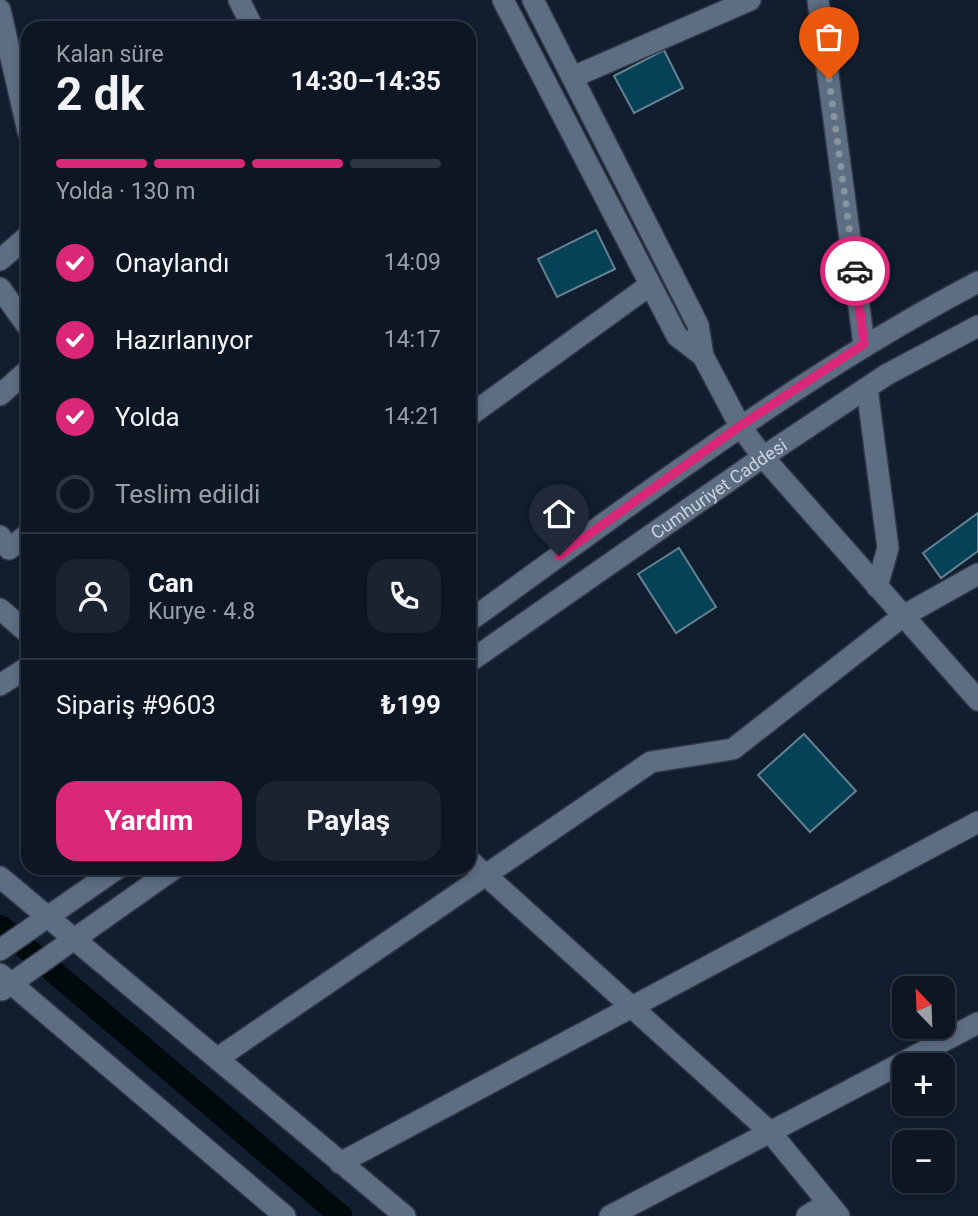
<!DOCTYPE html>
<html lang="tr">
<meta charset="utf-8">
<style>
:root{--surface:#0d1623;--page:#1b2330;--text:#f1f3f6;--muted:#9a9fa6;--line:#2d3541;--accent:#db2777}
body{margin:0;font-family:Roboto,sans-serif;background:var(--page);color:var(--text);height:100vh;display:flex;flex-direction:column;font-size:26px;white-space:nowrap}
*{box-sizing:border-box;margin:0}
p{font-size:23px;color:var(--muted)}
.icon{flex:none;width:38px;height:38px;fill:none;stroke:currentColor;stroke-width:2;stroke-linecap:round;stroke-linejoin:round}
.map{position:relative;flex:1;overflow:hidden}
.sheet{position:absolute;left:21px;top:21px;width:455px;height:854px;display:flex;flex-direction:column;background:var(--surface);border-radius:21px;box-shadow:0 4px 10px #0003,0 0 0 2px var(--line)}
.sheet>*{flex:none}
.needle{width:46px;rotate:337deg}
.controls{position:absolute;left:892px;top:976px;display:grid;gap:14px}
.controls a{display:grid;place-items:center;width:63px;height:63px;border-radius:14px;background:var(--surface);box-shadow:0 4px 10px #0003,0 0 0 2px var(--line);font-size:35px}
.pin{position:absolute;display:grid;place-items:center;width:60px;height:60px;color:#fff;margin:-72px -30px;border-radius:50% 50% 50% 0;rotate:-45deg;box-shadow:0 0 7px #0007}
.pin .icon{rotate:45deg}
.courier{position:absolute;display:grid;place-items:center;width:70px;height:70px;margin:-35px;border:5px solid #db2777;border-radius:50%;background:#fff;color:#222;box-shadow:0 2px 9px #0007}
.head em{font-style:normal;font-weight:700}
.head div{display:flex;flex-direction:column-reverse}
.head{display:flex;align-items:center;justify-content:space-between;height:119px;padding:0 35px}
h1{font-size:46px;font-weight:700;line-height:52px}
.bar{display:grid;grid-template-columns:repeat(4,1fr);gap:10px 7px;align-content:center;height:84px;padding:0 35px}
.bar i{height:9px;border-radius:5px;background:var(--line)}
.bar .active{background:var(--accent)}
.bar p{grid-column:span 4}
.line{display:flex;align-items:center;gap:18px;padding:0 35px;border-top:2px solid var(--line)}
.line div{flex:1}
.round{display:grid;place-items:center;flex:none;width:74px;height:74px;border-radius:21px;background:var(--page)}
ol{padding:0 35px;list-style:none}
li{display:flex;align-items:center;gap:21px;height:77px}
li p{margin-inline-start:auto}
li .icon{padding:7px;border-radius:50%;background:var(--accent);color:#fff;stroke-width:4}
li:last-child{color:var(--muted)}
li i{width:38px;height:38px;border:4px solid var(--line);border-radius:50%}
.action{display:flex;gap:14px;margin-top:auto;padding:14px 35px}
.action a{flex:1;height:80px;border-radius:21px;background:var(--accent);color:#fff;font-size:28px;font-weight:700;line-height:80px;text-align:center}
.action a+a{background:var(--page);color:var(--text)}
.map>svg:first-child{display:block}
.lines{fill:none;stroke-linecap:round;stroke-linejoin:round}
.canal{stroke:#00090b;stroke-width:23}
.building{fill:#054258;stroke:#668290;stroke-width:2}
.minor-casing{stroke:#313846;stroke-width:24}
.minor{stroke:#5d6d82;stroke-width:21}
.done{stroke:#8994a1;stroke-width:7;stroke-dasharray:0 12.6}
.route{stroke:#db2777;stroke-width:9}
.labels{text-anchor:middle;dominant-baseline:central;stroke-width:5;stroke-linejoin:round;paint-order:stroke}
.street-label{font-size:18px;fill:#cad3df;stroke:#04080f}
</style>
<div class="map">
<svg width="978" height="1216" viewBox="0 0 978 1216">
<rect width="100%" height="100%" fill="#111e2f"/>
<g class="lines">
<path class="canal" d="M0,926L341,1216"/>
</g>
<g class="building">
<path d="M664,50L683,88L634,113L614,76Z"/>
<path d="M596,230L615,269L557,297L538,259Z"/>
<path d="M978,513V551L941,578L923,553Z"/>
<path d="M679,548L716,607L676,633L638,574Z"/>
<path d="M804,734L856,791L810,832L758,775Z"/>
</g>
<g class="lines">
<defs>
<g id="minor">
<path d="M239,0L253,28"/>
<path d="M503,0L677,336L703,356"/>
<path d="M533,0L698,325L703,356L740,426L763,457L978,700"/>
<path d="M818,0L864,344"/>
<path d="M0,10L28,131"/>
<path d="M573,77L750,0"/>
<path d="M0,260L28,236"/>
<path d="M0,288L28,327"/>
<path d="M867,388L888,548L877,587"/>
<path d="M0,395L28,370"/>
<path d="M469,416L650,285"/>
<path d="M0,536L9,549L28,534"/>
<path d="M0,609L28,633"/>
<path d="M469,621C635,502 797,377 978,282"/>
<path id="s1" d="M469,662L763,457L886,375L978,326"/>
<path d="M0,685L28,667"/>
<path d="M469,860L771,1133L839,1216"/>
<path d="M0,877L405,1216"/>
<path d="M0,950L118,868"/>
<path d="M0,974L285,1216"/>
<path d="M2,990L175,868"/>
<path d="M218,1058L651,762L733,749L903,616L978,574"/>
<path d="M340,1163L978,822"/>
<path d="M610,1216L978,1023"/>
<path d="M807,1216L828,1203"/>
</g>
</defs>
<use href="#minor" class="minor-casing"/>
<use href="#minor" class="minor"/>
</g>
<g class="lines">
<path class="done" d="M829,79L855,271"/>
<path class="route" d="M559,556L740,426L864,344L855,271"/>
</g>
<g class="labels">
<g class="street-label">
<text stroke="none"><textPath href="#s1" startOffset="304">Cumhuriyet Caddesi</textPath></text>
</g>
</g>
</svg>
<div class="controls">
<a><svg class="needle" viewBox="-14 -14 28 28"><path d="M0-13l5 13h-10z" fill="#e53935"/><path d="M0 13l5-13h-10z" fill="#9a9fa6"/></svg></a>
<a>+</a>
<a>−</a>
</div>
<div class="pin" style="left:829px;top:79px;background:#ea580c"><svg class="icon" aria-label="bag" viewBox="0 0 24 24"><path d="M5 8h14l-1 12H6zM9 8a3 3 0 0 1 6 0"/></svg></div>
<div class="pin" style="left:559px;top:556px;background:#1f2937"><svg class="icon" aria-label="home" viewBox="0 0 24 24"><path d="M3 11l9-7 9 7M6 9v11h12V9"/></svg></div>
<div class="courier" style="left:855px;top:271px"><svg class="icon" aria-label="car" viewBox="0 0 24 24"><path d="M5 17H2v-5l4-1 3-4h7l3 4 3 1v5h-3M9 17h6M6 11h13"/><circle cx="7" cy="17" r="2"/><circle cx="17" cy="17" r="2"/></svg></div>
<section class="sheet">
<div class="head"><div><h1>2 dk</h1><p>Kalan süre</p></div><em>14:30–14:35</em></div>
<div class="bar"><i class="active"></i><i class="active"></i><i class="active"></i><i></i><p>Yolda · 130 m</p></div>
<ol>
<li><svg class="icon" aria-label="check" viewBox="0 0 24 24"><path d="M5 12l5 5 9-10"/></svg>Onaylandı<p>14:09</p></li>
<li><svg class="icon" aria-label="check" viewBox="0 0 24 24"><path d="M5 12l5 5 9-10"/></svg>Hazırlanıyor<p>14:17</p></li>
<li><svg class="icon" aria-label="check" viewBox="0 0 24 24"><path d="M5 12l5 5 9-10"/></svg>Yolda<p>14:21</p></li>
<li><i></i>Teslim edildi</li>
</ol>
<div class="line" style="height:126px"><a class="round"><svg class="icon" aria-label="person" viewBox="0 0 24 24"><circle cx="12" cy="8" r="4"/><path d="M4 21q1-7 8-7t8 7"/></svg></a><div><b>Can</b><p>Kurye · 4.8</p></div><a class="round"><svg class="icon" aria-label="phone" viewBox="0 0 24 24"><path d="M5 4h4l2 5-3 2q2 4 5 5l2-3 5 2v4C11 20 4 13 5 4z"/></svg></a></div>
<div class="line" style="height:91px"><div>Sipariş #9603</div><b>₺199</b></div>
<div class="action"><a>Yardım</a><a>Paylaş</a></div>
</section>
</div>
